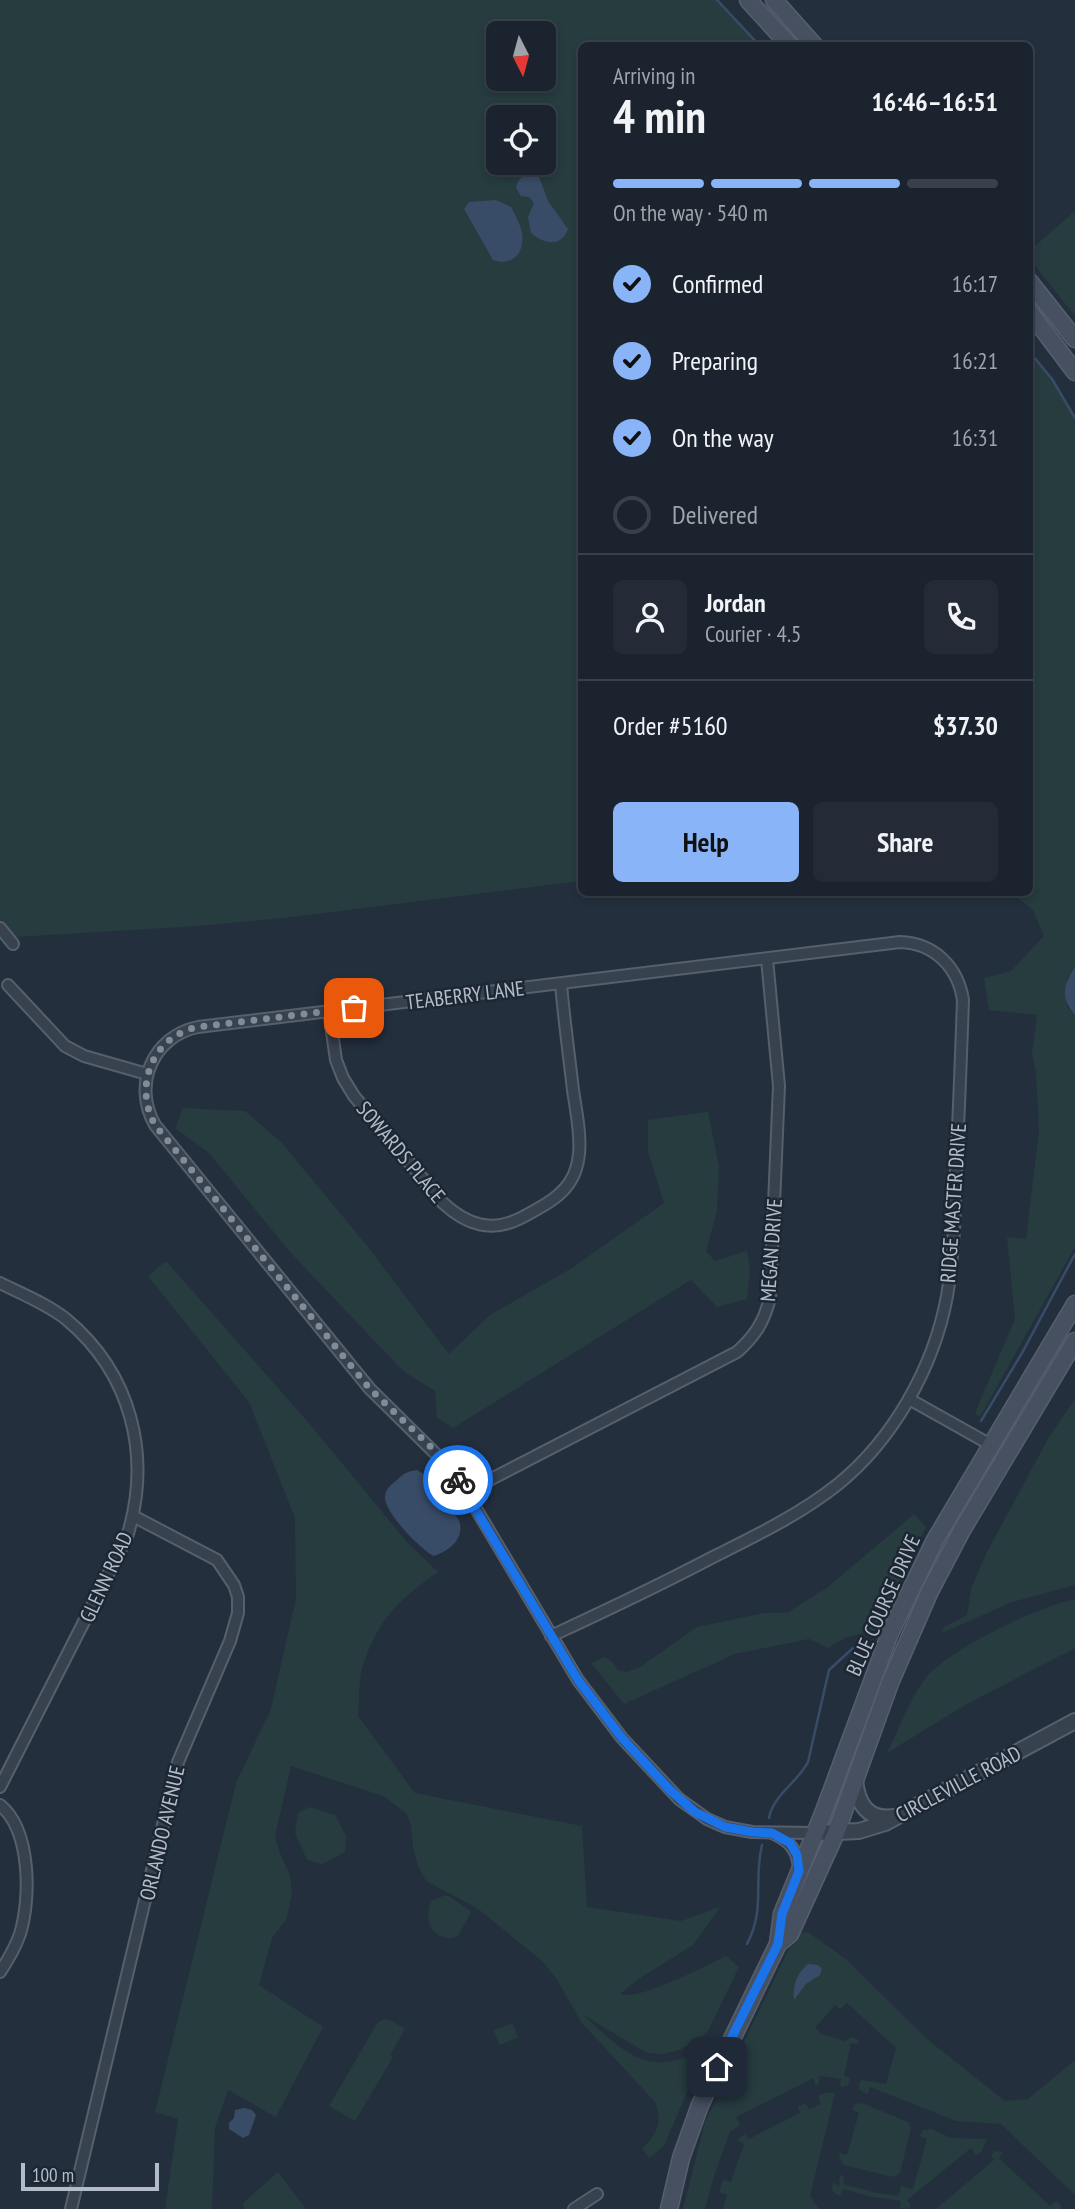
<!DOCTYPE html>
<meta charset="utf-8">
<style>
:root{--surface:#1b232e;--page:#242b36;--text:#f1f3f6;--muted:#a0a4aa;--line:#39404a;--accent:#8ab4f8}
body{margin:0;font-family:"PT Sans Narrow",sans-serif;background:var(--page);color:var(--text);height:100vh;display:flex;flex-direction:column;font-size:26px;white-space:nowrap}
*{box-sizing:border-box;margin:0}
p{font-size:23px;color:var(--muted)}
.icon{flex:none;width:38px;height:38px;fill:none;stroke:currentColor;stroke-width:2;stroke-linecap:round;stroke-linejoin:round}
.map{position:relative;flex:1;overflow:hidden}
.drawer{position:absolute;left:578px;top:42px;width:455px;height:854px;display:flex;flex-direction:column;background:var(--surface);border-radius:10px;box-shadow:0 4px 10px #0003,0 0 0 2px var(--line)}
.drawer>*{flex:none}
.needle{width:46px;rotate:174deg}
.fabs{position:absolute;left:486px;top:21px;display:grid;gap:14px}
.fabs a{display:grid;place-items:center;width:70px;height:70px;border-radius:10px;background:var(--surface);box-shadow:0 4px 10px #0003,0 0 0 2px var(--line);font-size:35px}
.scale{position:absolute;left:21px;bottom:18px;width:138px;box-sizing:border-box;padding-left:7px;border:4px solid #b4bcc9;border-top:0;font-size:19px;line-height:24px;white-space:nowrap;color:#b4bcc9;-webkit-text-stroke:5px #1d2633;paint-order:stroke}
.pin{position:absolute;display:grid;place-items:center;width:60px;height:60px;color:#fff;margin:-30px;border-radius:14px;box-shadow:0 4px 10px #0006}
.courier{position:absolute;display:grid;place-items:center;width:70px;height:70px;margin:-35px;border:5px solid #1a73e8;border-radius:50%;background:#fff;color:#222;box-shadow:0 2px 9px #0007}
.summary em{font-style:normal;font-weight:800}
.summary div{display:flex;flex-direction:column-reverse}
.summary{display:flex;align-items:center;justify-content:space-between;height:119px;padding:0 35px}
h1{font-size:46px;font-weight:800;line-height:52px}
.bar{display:grid;grid-template-columns:repeat(4,1fr);gap:10px 7px;align-content:center;height:84px;padding:0 35px}
.bar i{height:9px;border-radius:5px;background:var(--line)}
.bar .on{background:var(--accent)}
.bar p{grid-column:span 4}
.line{display:flex;align-items:center;gap:18px;padding:0 35px;border-top:2px solid var(--line)}
.line div{flex:1}
.round{display:grid;place-items:center;flex:none;width:74px;height:74px;border-radius:10px;background:var(--page)}
ol{padding:0 35px;list-style:none}
li{display:flex;align-items:center;gap:21px;height:77px}
li p{margin-inline-start:auto}
li .icon{padding:7px;border-radius:50%;background:var(--accent);color:#111;stroke-width:4}
li:last-child{color:var(--muted)}
li i{width:38px;height:38px;border:4px solid var(--line);border-radius:50%}
.primary-button{display:flex;gap:14px;margin-top:auto;padding:14px 35px}
.primary-button a{flex:1;height:80px;border-radius:10px;background:var(--accent);color:#111;font-size:28px;font-weight:800;line-height:80px;text-align:center}
.primary-button a+a{background:var(--page);color:var(--text)}
.map>svg:first-child{display:block}
.green{fill:#263c3f;fill-rule:evenodd}
.water{fill:#394c67}
.lines{fill:none;stroke-linecap:round;stroke-linejoin:round}
.stream{stroke:#394c67;stroke-width:2.5}
.minor-casing{stroke:#565f6c;stroke-width:14}
.tertiary-casing{stroke:#565f6c;stroke-width:18}
.secondary-casing{stroke:#565f6c;stroke-width:19}
.minor{stroke:#38414e;stroke-width:10}
.tertiary{stroke:#38414e;stroke-width:14}
.secondary{stroke:#465061;stroke-width:16}
.done{stroke:#828b98;stroke-width:7;stroke-dasharray:0 12.6}
.route{stroke:#1a73e8;stroke-width:9}
.labels{text-anchor:middle;dominant-baseline:central;stroke-width:5;stroke-linejoin:round;paint-order:stroke}
.street-label{font-size:21px;fill:#b4bcc9;stroke:#1d2633}
</style>
<div class="map">
<svg width="1075" height="2209" viewBox="0 0 1075 2209">
<rect width="100%" height="100%" fill="#242f3e"/>
<g class="green">
<path d="M0,0H717L760,45L581,46V881L292,917L198,926L0,938ZM499,33H544V79H499ZM499,117H544V163H499Z"/>
<path d="M1075,211V316L1029,258V251Z"/>
<path d="M1029,351L1052,379L1075,418V967L1067,979V1007L1075,1015V1247L980,1417L975,1413L1015,1319L1007,1237L1026,1239L1039,1131L1036,1073L1032,1054L1037,1015L989,1010L984,978L1011,971L1044,936L1033,910L1011,893L1029,892Z"/>
<path d="M183,1108L245,1111L282,1143L368,1247L449,1354L490,1315L572,1268L664,1203L648,1152V1120L708,1112L719,1167L717,1211L706,1251L715,1261L747,1251L750,1271L747,1299L717,1307L691,1280L453,1428L437,1418L435,1391L403,1371L290,1252L209,1153L175,1128Z"/>
<path d="M166,1261L308,1422L407,1542L438,1572C400,1599 380,1617 364,1662C358,1678 360,1699 358,1716L415,1793L582,1826L587,1907L681,1921L720,1907L693,1945L637,1980L620,1994C637,2002 707,1965 726,1956L739,1967L708,2031L695,2042L679,2050L664,2054L647,2053L582,2014C625,2053 648,2080 706,2048L664,2146L649,2158L642,2148C657,2137 663,2119 655,2102L582,2023L556,1978L542,1961L477,1908L426,1881L418,1866L413,1848L411,1825L406,1813L383,1796L291,1766L275,1836L279,1851L290,1875L292,1892L287,1918L272,1938L259,1985L323,2027L276,2117L228,2090L215,2128L212,2209H165L178,2119L155,2112L236,1783L271,1709L296,1598L295,1518L249,1402L148,1276Z"/>
<path d="M1075,1399V1585L1012,1602L942,1633L944,1627L967,1615L971,1589L987,1552L1049,1437Z"/>
<path d="M914,1514L926,1527L875,1631L847,1637L828,1648L809,1639L735,1654L624,1704L591,1663L604,1657L611,1661L618,1670L627,1672L640,1667L697,1627L764,1613H787L828,1587Z"/>
<path d="M1075,1599V1648L965,1705L887,1753C898,1731 910,1699 924,1680C945,1651 1039,1606 1075,1599Z"/>
<path d="M309,1807L335,1815L346,1836L345,1852L322,1864L307,1860L295,1833L298,1813Z"/>
<path d="M443,1896H449L471,1912L458,1936L453,1938C432,1940 423,1919 431,1901Z"/>
<path d="M808,1932L846,1959L927,2039L1005,2101L1028,2099L1075,2060V2195L1001,2124L956,2121L870,2087L868,2094L859,2090V2083L862,2080L886,2084L896,2048L847,2003L840,2009L835,2005L815,2028L822,2034L844,2041L852,2037L859,2040L858,2044L851,2043L844,2076L850,2078L848,2085L842,2087L840,2085L841,2079L820,2076L818,2085H815L814,2078L736,2117L740,2125L730,2132L714,2176L705,2209H683L705,2122L791,1945L799,1933Z"/>
<path d="M385,2019L392,2021L405,2029L390,2055L393,2057L355,2121L329,2106L378,2022Z"/>
<path d="M512,2023L518,2037L500,2045L493,2031Z"/>
<path d="M824,2093H835L810,2196L818,2208L822,2209H723L727,2195L719,2192L723,2180L731,2182L744,2144L737,2140L745,2134L749,2139L800,2113L798,2107L805,2103L809,2109L821,2104L818,2096Z"/>
<path d="M862,2103L908,2122L911,2128L900,2173L893,2177L843,2165L839,2157L840,2153L847,2155L859,2113L852,2110L855,2104Z"/>
<path d="M932,2129L951,2138L987,2139L982,2151L976,2155L971,2148L907,2200L911,2206L907,2209L900,2208L901,2201L872,2197L843,2189L840,2196L832,2191L833,2182L839,2186L840,2175L844,2176L843,2184L877,2193L899,2196L901,2186L913,2189L927,2139L920,2136L923,2130Z"/>
<path d="M995,2151L1003,2152L999,2158L1050,2206L1056,2201L1061,2205V2209H936L994,2160L991,2155Z"/>
<path d="M278,2172L306,2209H244L243,2203Z"/>
</g>
<g class="water">
<path d="M535,173L539,177L548,201L568,229C561,248 544,244 531,233L528,217L534,203L529,197L521,196L516,188C518,177 524,175 535,173Z"/>
<path d="M496,200L511,207C515,215 520,223 522,233C525,252 513,267 493,260L464,209L469,202Z"/>
<path d="M1075,967V1015C1060,998 1063,985 1075,967Z"/>
<path d="M417,1470L425,1475L459,1520C465,1539 450,1550 434,1556C421,1550 384,1512 385,1497C385,1489 392,1484 398,1479C404,1473 409,1471 417,1470Z"/>
<path d="M808,1964L818,1965L822,1969L820,1975L806,1984L794,2000C793,1984 796,1975 808,1964Z"/>
<path d="M244,2108L252,2110L256,2115L249,2135L243,2138L229,2129V2123L234,2118L235,2110Z"/>
</g>
<g class="lines">
<g class="stream">
<path d="M717,0L760,46"/>
<path d="M1029,351L1052,379L1075,418"/>
<path d="M981,1421L1022,1353L1075,1254"/>
<path d="M769,1818C773,1795 798,1782 808,1762L829,1670L853,1648"/>
<path d="M747,1944C766,1908 753,1881 762,1845"/>
</g>
<defs>
<g id="minor">
<path d="M0,928L13,944"/>
<path d="M8,985L65,1046L84,1056L147,1074"/>
<path d="M329,1011L336,1060L343,1078L354,1096L443,1203C467,1225 491,1233 521,1218C539,1208 561,1198 571,1180C576,1172 578,1163 579,1154C581,1133 576,1111 573,1090C569,1055 564,1019 561,984"/>
<path d="M0,1283C22,1294 47,1304 66,1319C132,1374 152,1456 127,1537L0,1787"/>
<path d="M909,1399L991,1445"/>
<path d="M466,1492L737,1352C755,1336 764,1322 770,1298L779,1086L767,959"/>
<path d="M551,1636C605,1611 660,1585 713,1557C755,1536 799,1515 837,1485C893,1440 934,1367 947,1296C954,1255 955,1212 956,1169C959,1113 961,1056 963,1000C958,967 934,943 900,942L198,1027C153,1036 132,1085 155,1125L370,1389L445,1463L466,1492L578,1680L622,1738L679,1799L707,1819L725,1827L752,1832L814,1833"/>
<path d="M0,1805C31,1830 31,1898 20,1934C15,1948 8,1960 0,1972"/>
<path d="M774,1834C791,1842 798,1851 799,1870"/>
<path d="M71,2209L178,1762L230,1641L238,1613V1597L234,1585L217,1560L133,1516"/>
<path d="M574,2209L597,2194"/>
</g>
<g id="tertiary">
<path d="M855,1779C857,1803 867,1821 894,1817"/>
<path d="M814,1833L859,1831L885,1823L1075,1721"/>
</g>
<g id="secondary">
<path d="M748,0L790,46"/>
<path d="M774,0L815,46"/>
<path d="M1029,281L1075,339"/>
<path d="M1029,311L1075,372"/>
<path d="M778,1944L790,1934L836,1833L890,1683L930,1591L962,1530L1075,1341"/>
<path d="M669,2209L681,2158L700,2105L778,1944L782,1914L824,1811L890,1633L935,1540L1075,1304"/>
</g>
</defs>
<use href="#minor" class="minor-casing"/>
<use href="#tertiary" class="tertiary-casing"/>
<use href="#secondary" class="secondary-casing"/>
<use href="#minor" class="minor"/>
<use href="#tertiary" class="tertiary"/>
<use href="#secondary" class="secondary"/>
</g>
<g class="lines">
<path class="done" d="M354,1008L198,1027C153,1036 133,1085 155,1125L370,1389L430,1446L458,1480"/>
<path class="route" d="M458,1480L578,1680L622,1738L670,1790L695,1812L725,1827L752,1832L772,1833L790,1843L797,1855L799,1871L782,1914L778,1944L717,2067"/>
</g>
<g class="labels">
<g class="street-label">
<text transform="translate(465 995) rotate(-7)">TEABERRY LANE</text>
<text transform="translate(401 1152) rotate(50)">SOWARDS PLACE</text>
<text transform="translate(953 1203) rotate(-86)">RIDGE MASTER DRIVE</text>
<text transform="translate(771 1250) rotate(-86)">MEGAN DRIVE</text>
<text transform="translate(106 1577) rotate(-65)">GLENN ROAD</text>
<text transform="translate(883 1605) rotate(-66)">BLUE COURSE DRIVE</text>
<text transform="translate(958 1784) rotate(-28)">CIRCLEVILLE ROAD</text>
<text transform="translate(162 1833) rotate(-77)">ORLANDO AVENUE</text>
</g>
</g>
</svg>
<div class="fabs">
<a><svg class="needle" viewBox="-14 -14 28 28"><path d="M0-13l5 13h-10z" fill="#e53935"/><path d="M0 13l5-13h-10z" fill="#a0a4aa"/></svg></a>
<a><svg class="icon" aria-label="locate" viewBox="0 0 24 24"><circle cx="12" cy="12" r="6"/><path d="M12 2v4M12 18v4M2 12h4M18 12h4"/></svg></a>
</div>
<div class="scale">100 m</div>
<div class="pin" style="left:354px;top:1008px;background:#ea580c"><svg class="icon" aria-label="bag" viewBox="0 0 24 24"><path d="M5 8h14l-1 12H6zM9 8a3 3 0 0 1 6 0"/></svg></div>
<div class="pin" style="left:717px;top:2067px;background:#1f2937"><svg class="icon" aria-label="home" viewBox="0 0 24 24"><path d="M3 11l9-7 9 7M6 9v11h12V9"/></svg></div>
<div class="courier" style="left:458px;top:1480px"><svg class="icon" aria-label="bike" viewBox="0 0 24 24"><circle cx="6" cy="16" r="4"/><circle cx="18" cy="16" r="4"/><path d="M6 16l4-8h5l3 8M10 8l3 8H6M13 5h3"/></svg></div>
<section class="drawer">
<div class="summary"><div><h1>4 min</h1><p>Arriving in</p></div><em>16:46–16:51</em></div>
<div class="bar"><i class="on"></i><i class="on"></i><i class="on"></i><i></i><p>On the way · 540 m</p></div>
<ol>
<li><svg class="icon" aria-label="check" viewBox="0 0 24 24"><path d="M5 12l5 5 9-10"/></svg>Confirmed<p>16:17</p></li>
<li><svg class="icon" aria-label="check" viewBox="0 0 24 24"><path d="M5 12l5 5 9-10"/></svg>Preparing<p>16:21</p></li>
<li><svg class="icon" aria-label="check" viewBox="0 0 24 24"><path d="M5 12l5 5 9-10"/></svg>On the way<p>16:31</p></li>
<li><i></i>Delivered</li>
</ol>
<div class="line" style="height:126px"><a class="round"><svg class="icon" aria-label="person" viewBox="0 0 24 24"><circle cx="12" cy="8" r="4"/><path d="M4 21q1-7 8-7t8 7"/></svg></a><div><b>Jordan</b><p>Courier · 4.5</p></div><a class="round"><svg class="icon" aria-label="phone" viewBox="0 0 24 24"><path d="M5 4h4l2 5-3 2q2 4 5 5l2-3 5 2v4C11 20 4 13 5 4z"/></svg></a></div>
<div class="line" style="height:91px"><div>Order #5160</div><b>$37.30</b></div>
<div class="primary-button"><a>Help</a><a>Share</a></div>
</section>
</div>
